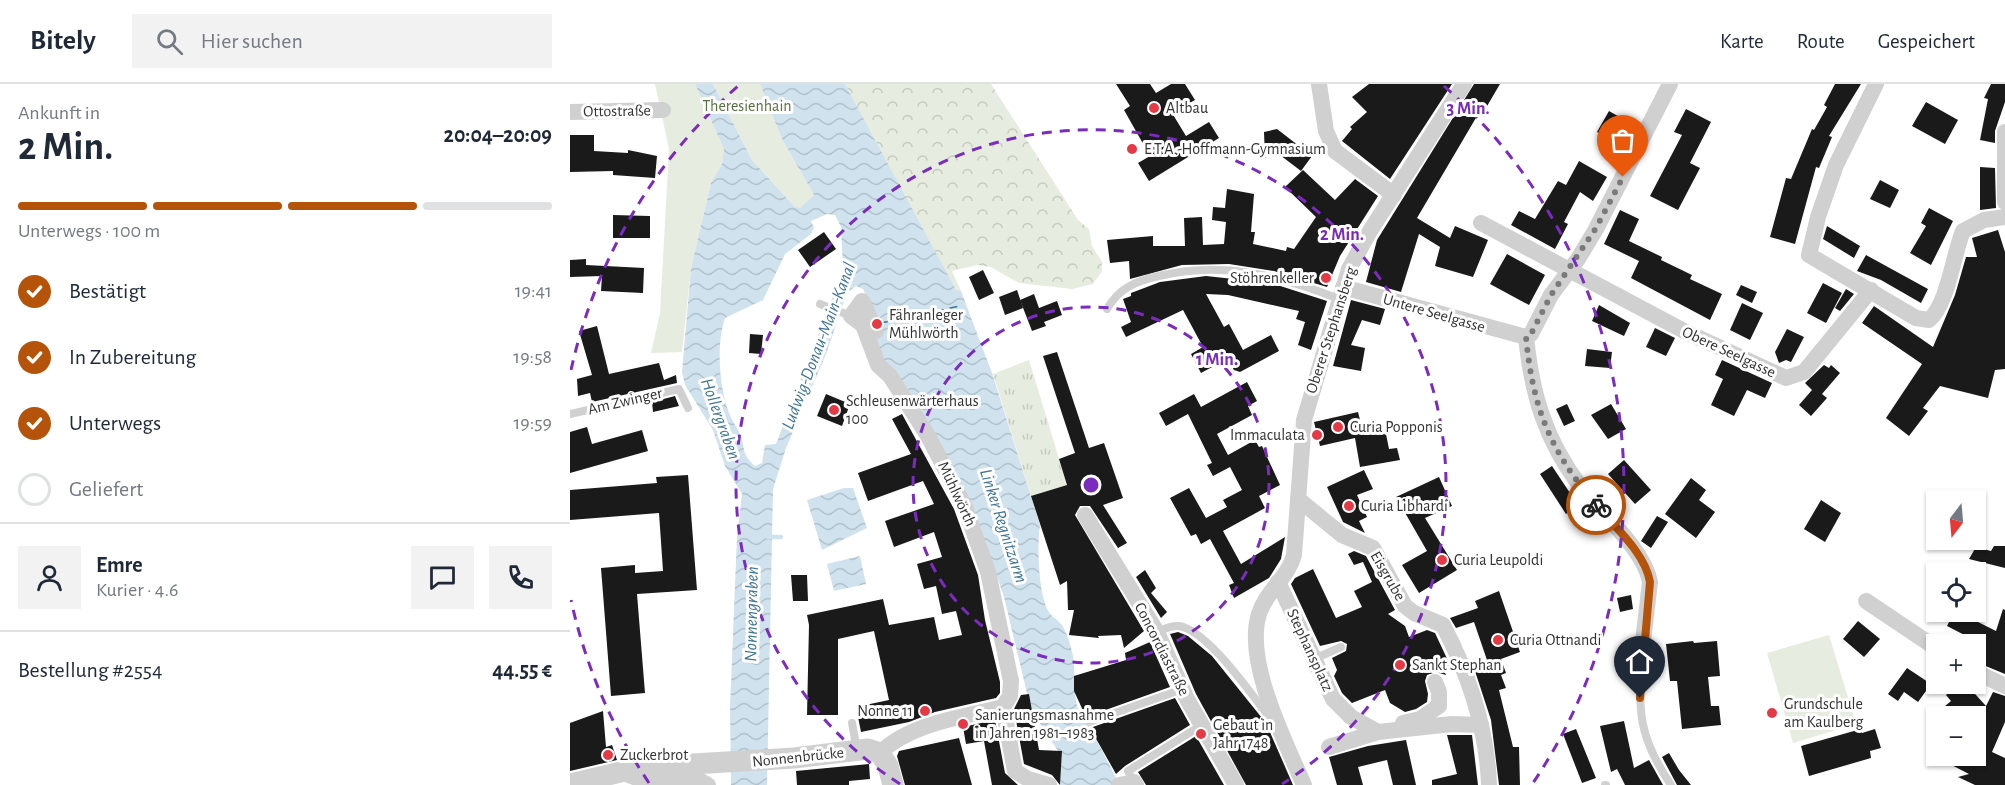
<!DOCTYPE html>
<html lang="de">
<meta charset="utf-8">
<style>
:root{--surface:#fff;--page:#f2f2f3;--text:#1f2937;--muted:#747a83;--line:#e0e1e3;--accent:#b45309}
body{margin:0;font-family:"Alegreya Sans",sans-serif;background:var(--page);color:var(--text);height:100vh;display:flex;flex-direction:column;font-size:22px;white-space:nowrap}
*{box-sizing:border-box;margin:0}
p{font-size:20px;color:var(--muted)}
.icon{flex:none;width:33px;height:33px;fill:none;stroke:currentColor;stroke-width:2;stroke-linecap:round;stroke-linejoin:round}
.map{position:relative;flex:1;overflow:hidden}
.drawer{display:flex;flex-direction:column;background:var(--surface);width:570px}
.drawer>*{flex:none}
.needle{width:39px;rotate:196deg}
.controls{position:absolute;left:1356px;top:406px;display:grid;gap:12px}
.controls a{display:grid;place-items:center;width:60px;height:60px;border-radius:0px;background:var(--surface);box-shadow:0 2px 4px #0004;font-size:30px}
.pin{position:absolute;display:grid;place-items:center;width:51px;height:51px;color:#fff;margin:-62px -26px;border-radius:50% 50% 50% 0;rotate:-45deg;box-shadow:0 0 6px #0007}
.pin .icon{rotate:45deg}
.courier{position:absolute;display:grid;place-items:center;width:60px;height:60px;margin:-30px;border:4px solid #b45309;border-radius:50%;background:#fff;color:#222;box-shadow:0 2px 8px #0007}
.overview em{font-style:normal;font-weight:700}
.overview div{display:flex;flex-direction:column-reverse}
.overview{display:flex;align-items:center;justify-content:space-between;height:102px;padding:0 18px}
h1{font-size:39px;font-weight:700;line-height:45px}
.bar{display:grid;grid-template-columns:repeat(4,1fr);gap:9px 6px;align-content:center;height:72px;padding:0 18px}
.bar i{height:8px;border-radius:4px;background:var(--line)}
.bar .current{background:var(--accent)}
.bar p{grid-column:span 4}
.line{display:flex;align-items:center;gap:15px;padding:0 18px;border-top:2px solid var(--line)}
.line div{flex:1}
.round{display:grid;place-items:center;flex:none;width:63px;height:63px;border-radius:0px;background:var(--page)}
ol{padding:0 18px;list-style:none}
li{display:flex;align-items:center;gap:18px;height:66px}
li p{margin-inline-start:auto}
li .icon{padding:6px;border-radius:50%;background:var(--accent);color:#fff;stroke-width:4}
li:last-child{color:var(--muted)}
li i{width:33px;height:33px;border:3px solid var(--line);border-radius:50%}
header{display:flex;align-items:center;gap:36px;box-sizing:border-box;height:84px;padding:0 30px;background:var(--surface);border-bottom:2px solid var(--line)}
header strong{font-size:28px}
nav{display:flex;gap:33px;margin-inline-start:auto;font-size:21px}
.search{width:420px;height:54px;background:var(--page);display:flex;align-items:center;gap:15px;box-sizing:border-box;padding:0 21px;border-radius:0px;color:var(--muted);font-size:22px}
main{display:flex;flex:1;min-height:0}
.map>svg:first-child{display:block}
.grass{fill:url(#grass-tufts)}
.forest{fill:url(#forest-crowns)}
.park{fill:#e6ecdf}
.water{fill:url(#water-waves);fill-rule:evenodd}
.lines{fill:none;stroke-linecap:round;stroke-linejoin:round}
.stream{stroke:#cfe2ee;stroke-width:4.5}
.ferry{stroke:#3f7597;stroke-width:1.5;stroke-dasharray:8 6;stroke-linecap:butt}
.building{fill:#1a1a1a}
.service{stroke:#d0d0d0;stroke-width:8}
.minor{stroke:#d0d0d0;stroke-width:16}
.tertiary{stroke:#d0d0d0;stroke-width:21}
.done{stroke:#7a7a7a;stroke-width:6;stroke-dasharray:0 10.8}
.route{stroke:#b45309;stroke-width:8}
.ring{fill:none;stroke:#7b2cbf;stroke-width:3;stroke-dasharray:10 8}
.poi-dot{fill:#e63946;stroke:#fff;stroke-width:2}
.labels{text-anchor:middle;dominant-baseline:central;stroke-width:6;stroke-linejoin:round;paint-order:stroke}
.park-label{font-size:16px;fill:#56703f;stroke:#fff}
.poi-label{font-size:16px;fill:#333;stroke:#fff;text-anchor:start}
.street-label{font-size:16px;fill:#333;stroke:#fff}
.water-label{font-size:18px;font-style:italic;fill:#3f7597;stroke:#fff}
.centre{fill:#7b2cbf;stroke:#fff;stroke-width:3}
.ring-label{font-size:18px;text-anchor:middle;font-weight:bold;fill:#7b2cbf;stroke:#fff;stroke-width:6;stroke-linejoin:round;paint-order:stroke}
</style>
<header>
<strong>Bitely</strong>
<div class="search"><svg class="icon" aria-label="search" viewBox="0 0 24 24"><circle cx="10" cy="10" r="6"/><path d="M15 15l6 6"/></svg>Hier suchen</div>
<nav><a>Karte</a><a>Route</a><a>Gespeichert</a></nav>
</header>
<main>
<section class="drawer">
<div class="overview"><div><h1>2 Min.</h1><p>Ankunft in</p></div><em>20:04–20:09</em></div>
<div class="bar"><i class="current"></i><i class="current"></i><i class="current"></i><i></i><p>Unterwegs · 100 m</p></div>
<ol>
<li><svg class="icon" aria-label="check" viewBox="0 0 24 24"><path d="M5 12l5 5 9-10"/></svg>Bestätigt<p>19:41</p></li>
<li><svg class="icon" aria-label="check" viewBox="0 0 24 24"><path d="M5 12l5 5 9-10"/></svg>In Zubereitung<p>19:58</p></li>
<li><svg class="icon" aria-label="check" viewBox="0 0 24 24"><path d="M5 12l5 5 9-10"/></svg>Unterwegs<p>19:59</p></li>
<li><i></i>Geliefert</li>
</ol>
<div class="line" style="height:108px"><a class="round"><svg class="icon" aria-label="person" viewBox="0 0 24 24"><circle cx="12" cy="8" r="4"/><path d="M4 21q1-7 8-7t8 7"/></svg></a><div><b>Emre</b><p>Kurier · 4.6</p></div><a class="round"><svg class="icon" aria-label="chat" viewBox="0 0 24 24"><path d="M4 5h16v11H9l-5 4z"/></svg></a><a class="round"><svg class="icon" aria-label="phone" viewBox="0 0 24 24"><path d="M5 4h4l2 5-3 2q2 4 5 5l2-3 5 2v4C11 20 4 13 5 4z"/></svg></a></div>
<div class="line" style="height:78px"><div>Bestellung #2554</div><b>44.55 €</b></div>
</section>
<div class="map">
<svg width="1435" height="701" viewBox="0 0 1435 701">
<defs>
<pattern id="grass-tufts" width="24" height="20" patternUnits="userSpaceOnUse" patternTransform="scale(1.5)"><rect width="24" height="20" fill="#e6ecdf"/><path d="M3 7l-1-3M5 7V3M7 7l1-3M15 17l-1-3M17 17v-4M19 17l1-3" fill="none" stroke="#c6cbc0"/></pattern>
<pattern id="forest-crowns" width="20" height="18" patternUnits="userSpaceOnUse" patternTransform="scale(1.5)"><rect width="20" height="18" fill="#e6ecdf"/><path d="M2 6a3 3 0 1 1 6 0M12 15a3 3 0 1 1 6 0" fill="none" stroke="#c6cbc0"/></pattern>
<pattern id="water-waves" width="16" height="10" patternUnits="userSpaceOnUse" patternTransform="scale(1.5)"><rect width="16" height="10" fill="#cfe2ee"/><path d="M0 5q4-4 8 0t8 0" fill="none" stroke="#b2c2cd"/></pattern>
</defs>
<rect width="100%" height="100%" fill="#fff"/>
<path class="grass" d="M459,276L497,401L461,412L423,290Z"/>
<path class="forest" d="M275,0H421L508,136L519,145L522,162L532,178V187L523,200L502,205L449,199L421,183L407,181L382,187L391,207H386Z"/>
<g class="park">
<path d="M85,0H125L154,65L152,80L141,99L121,184L112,268L81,269L90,229L99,65Z"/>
<path d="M143,0H190L212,55L244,111L230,125L225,123L182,76Z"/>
<path d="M1259,551L1286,640L1223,659L1197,569Z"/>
</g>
<g class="water">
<path d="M125,0H143L182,76L225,123L230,124L244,111L212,55L190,0H275L386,206L391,207L422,289L470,441C467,461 468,511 479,528C482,533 488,536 492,541C497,549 501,562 503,572C507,595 499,624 519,642L550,701H490L492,668L488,667L461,626L434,513L406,432L316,281L303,249L298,216L293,205L286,202L277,209L256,270L216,364L203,405L197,701H161L160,624L167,453L172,410L155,382L143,346L115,301L112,288L121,184L141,99L152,80L154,65ZM257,130L265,131L271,143L273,186L206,360L195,361L192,379L185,382C171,369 176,366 170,350C167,343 162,337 159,329C149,303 146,260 155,234L193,216L215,170L241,150L244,144L241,137Z"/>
<path d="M274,404H283L297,444L252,466L237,416Z"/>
<path d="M290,472L296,500L264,507L257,480Z"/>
</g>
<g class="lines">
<path class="stream" d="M198,453H211"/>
<path class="ferry" d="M311,239L390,222"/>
</g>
<g class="building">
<path d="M546,0H580L586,9L601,0H615L625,16L602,29L616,52L639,38L649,54L579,97L568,79L580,72L554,26L560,22Z"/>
<path d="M799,0H882L820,95L772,57L782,45L780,43L797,28L782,13Z"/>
<path d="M904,0H930L913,29L910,27L847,134L880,154L885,142L918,156L903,193L865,182L870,163L849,150L831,208L796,198L807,156Z"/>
<path d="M1265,0H1291L1259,52L1262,53L1249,84L1246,83L1225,160L1200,153L1216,94L1221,95L1242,45L1244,46L1257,23L1254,21Z"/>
<path d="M1421,0H1435V18L1425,47V59L1410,56L1418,15L1414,14Z"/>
<path d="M1356,18L1388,36L1375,60L1342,42Z"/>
<path d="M1116,25L1141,38L1120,79L1130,84L1108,126L1080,112L1112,51L1104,48Z"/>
<path d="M1039,27L1060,39L1048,60L1051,61L1045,72L1029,63L1035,52L1027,48Z"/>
<path d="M707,45L742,72L731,87L702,65L695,74L694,48Z"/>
<path d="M0,51H24V67L58,69V66L87,72L85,94L43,91V87L0,88Z"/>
<path d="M1009,77L1037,93L1023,117L1010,108L994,138L998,140L985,165L941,141L949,127L965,135L988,97L996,101Z"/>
<path d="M1410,83L1425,84L1426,124L1410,126Z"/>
<path d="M733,86L765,116L785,95L808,112L770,172L757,203L704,187L659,180L612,181L560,195L559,177L540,179L537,156L583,152V162H615L614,134L632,133L633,161L654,160L656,138L642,136L643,123L655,124L657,105L684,110L681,148H685L683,160L716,167L717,163L724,165L746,133L715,103Z"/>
<path d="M1310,96L1329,106L1320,124L1300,115Z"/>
<path d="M1359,124L1383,137L1361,181L1340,169L1356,142L1351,139Z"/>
<path d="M1050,126L1069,135L1059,157L1092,173L1091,176L1122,191L1120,195L1152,210L1140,236L1061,194L1069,177L1034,160Z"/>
<path d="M43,131L80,132V154H43Z"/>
<path d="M1257,142L1290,162L1284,174L1253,155Z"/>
<path d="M1428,146L1435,168V285L1425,286L1418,314L1370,302L1353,324L1358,327L1339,352L1316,334L1352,280L1292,239L1304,222L1363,263L1385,211L1396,173H1407L1402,154Z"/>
<path d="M254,148L266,165L240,183L228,166Z"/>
<path d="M937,170L975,191L959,221L920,200Z"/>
<path d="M1296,171L1358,205L1351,219L1311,196L1287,187Z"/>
<path d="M16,175V181L74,184L73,209L31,207L32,192L0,193V176Z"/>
<path d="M413,186L424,209L409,216L399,193Z"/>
<path d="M636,192L701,199L757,217L741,266L728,261L735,238L726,235L729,227L658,211L636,210L654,243L659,240L673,266L701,251L709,267L670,288L664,286L657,275L631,289L621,270L633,263L613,226L556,253L551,243L561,238L553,215L561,212V209L590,198Z"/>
<path d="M1253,199L1272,209L1256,239L1237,229Z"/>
<path d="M1171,201L1187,208L1182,219L1166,211Z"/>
<path d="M1276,205L1284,210L1270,227L1265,224Z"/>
<path d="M447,206L453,224L435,231L429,213Z"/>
<path d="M464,210L469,224L487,217L492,231L474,238L476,242L462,247L450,216Z"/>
<path d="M781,216L815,225L810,241L792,236L781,261L795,264L791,287L763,282Z"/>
<path d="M1172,219L1193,229L1180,256L1160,246Z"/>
<path d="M1029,221L1060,239L1054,252L1022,237Z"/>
<path d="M27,242L39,290L89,279L94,296L106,291L107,299L22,318L20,309L8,312L7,295L22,291L9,247Z"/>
<path d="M1085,244L1105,254L1096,272L1076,263Z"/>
<path d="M1217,245L1234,253L1221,278L1216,276L1209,279L1205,268Z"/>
<path d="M180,250L193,251L191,270L179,269Z"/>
<path d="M1017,265L1042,268L1040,284L1015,282Z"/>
<path d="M487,268L519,364L534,359L553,414L533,421L557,459L548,464L520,422H510L505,431L574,547L554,564L551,551L528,552L529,554L499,551L504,526H498L497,497L490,501L461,412L497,401L489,375L505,369L473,272Z"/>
<path d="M1152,276L1202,299L1195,314L1177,306L1164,332L1141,321L1153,295L1145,291Z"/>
<path d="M1254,281L1259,284L1261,281L1270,289L1252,310L1257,314L1241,332L1229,321L1242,306L1235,299Z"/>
<path d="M677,298L687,317L678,322L682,331L647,350L658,371L685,356L689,363L692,362L710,401L689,412L695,424L653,447L671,480L715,453L711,475L699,494L664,514L659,501L664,499L640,455L631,460L626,450L621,452L600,414L619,404L636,434L657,423L653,416L672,406L660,383L643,392L637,381L642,379L618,330L596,342L589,329L624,310L631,323Z"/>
<path d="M256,310L280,320L272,342L247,332Z"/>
<path d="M105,312L109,322L83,328L82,318Z"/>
<path d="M997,320L1005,337L994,342L986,325Z"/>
<path d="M1041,320L1056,345L1038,355L1021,331Z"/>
<path d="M788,328L793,348L815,345L819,365L827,364L830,376L790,383L785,354L750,362L744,338Z"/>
<path d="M332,330L384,425L408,491L415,536L430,598V609L426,614L365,628L339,638L291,648L286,623L319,616L304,547L268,555V631H237L239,541L237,531L313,515L319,541L364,533L369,556L392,551L386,527L372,530L366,502L354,505L347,480L372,473L364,448L324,463L315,437L364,420L353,397L298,417L288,389L341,370L322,335Z"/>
<path d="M17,343L22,360L72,346L78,367L0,389V348Z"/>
<path d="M1054,376L1081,406L1065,420L1038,390Z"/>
<path d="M982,382L1008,421L996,430L970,390Z"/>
<path d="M794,386L803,405L787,411L797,433L789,437L795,449L773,438L757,403Z"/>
<path d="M118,391L127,506L67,510L75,609L41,612L31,484L65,481V489L93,487L89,429L0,436V406L87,399L86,393Z"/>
<path d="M869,393L882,422L855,434L887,486L849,509L832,481L857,467L826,413Z"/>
<path d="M1121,394L1136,406L1129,416L1145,428L1126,454L1095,430Z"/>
<path d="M1251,416L1271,429L1255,458L1234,445Z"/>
<path d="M1087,432L1098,438L1081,464L1071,457Z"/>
<path d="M1424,462H1435V484L1399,475L1406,463L1421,467Z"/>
<path d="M784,467L796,472L825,526L818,530L835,542L839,553L857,546L865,549L880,581L873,584L876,591L866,588L857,591L855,597L858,610L857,618L846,625L835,628L820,619L815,606L782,619L772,609L764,592L767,586L762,574L776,567L777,560L771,557L750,562L721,500L725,494L743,485L766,534L792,523L784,507L802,498L793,478L784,481L778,470Z"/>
<path d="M575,486L586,504L581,509L597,528L591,534L566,493Z"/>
<path d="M221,491H237L238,517H223Z"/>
<path d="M929,507L950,568L931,575L936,589L931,591L936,604L929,606L943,663H949L950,701H929L921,636L904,584L918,579L904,538L886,544L880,534L908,524L905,517Z"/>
<path d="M1061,511L1063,525L1050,528L1047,514Z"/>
<path d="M1433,525L1435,526V590L1406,578V557L1377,542L1384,528H1388L1426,547Z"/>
<path d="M1288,537L1310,555L1294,573L1273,555Z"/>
<path d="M608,548L618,552L642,572L696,639L723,701H676L626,610L600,550Z"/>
<path d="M1123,557L1124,559L1147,557L1150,592L1138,593L1141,622H1149L1151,641L1112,645L1107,597H1100L1096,560Z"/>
<path d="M580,558L600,603L516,633L504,607V592L556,576L555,569Z"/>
<path d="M1337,584L1361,600L1348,618L1334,608L1328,617L1318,610Z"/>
<path d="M1389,600H1396L1416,622L1423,608L1435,612V638L1422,668L1435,674V701H1405L1388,693L1399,690L1364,672H1406V633H1362L1381,617L1376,611Z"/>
<path d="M459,610L469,666L492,667L490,701L482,691L454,680L444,625L451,611Z"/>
<path d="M605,614L620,641L555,682L546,690L520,644Z"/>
<path d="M33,627L36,663L42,661L47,676L0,687V639Z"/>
<path d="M425,636L435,689L448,701H422L414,657L396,660L393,643Z"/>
<path d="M1054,637L1064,684L1079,676L1093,701H1055L1047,685L1041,688L1030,642Z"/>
<path d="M1006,645L1026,694L1012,699L993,650Z"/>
<path d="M1291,645L1292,649L1305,645L1311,664L1300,667L1301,674L1239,692L1231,662Z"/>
<path d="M877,651H902L908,701H862V696L887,690Z"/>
<path d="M626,652L654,701H576L568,688Z"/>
<path d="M389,654L402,701H335L327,672L329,667Z"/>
<path d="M836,656L846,701H823L817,676L788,683L793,701H767L759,673L798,662Z"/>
<path d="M1099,669L1109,686L1121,701H1107L1092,673Z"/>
<path d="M299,680L300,695L279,697V701H227L226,687Z"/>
</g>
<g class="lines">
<g class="service">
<path d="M250,220L281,232"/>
<path d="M537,225C549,204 566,197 589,192C654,177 709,191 769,215"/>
<path d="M0,330L109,305L118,324"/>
<path d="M587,548C594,545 601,541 609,542C639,547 682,612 701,635"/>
<path d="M1072,566C1069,626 1066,649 1101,701"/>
<path d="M744,575L771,563"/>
<path d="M519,638L613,605"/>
<path d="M282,639L287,666"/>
<path d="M564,698L558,687L632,641"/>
<path d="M1035,701H1036"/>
</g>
<g class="minor">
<path d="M749,0L756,47L765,67L824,111"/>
<path d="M1306,0L1266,81L1248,133L1239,171L1346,234L1359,236C1378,220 1383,171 1393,147L1414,136L1435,133"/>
<path d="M0,28L93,26"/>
<path d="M1435,48V118"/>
<path d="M911,139L1116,248L1216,294L1234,288L1301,206"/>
<path d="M773,203L956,253"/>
<path d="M306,247L292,217L281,232L293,241L308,281L320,292L358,352L394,421L418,488L441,597L440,612L433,623C394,633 340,639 310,669"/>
<path d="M956,253C962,311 975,355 1010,402C1031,429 1074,465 1080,498L1072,566"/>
<path d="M956,253L961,250L981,211L1008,175L1026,145L1100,0"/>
<path d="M728,415L772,451L803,464L835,522L844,529L873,541C899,591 917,644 919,701"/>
<path d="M515,431L587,548L617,615L666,701"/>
<path d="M708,498L763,615L781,633L808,648"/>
<path d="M1296,517L1366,564"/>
<path d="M1406,588L1435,602"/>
<path d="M433,623L445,687L458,695L479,701"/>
<path d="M833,639L850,635L869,622V608L865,598"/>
<path d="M759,663L808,648L882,640L911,641"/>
<path d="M49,687L69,695L125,694L138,701"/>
<path d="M549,701L564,698L566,701"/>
<path d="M734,701C715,657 674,577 689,530C696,507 718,494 724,471L734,336L779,185L800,147L894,0"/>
</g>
<path class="tertiary" d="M0,700L72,683L224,674L298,665L310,669L318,682L323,701"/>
</g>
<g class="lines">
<path class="done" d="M1026,421C980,366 963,325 956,253L961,250L981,211L1026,144L1053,93"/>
<path class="route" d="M1026,421C1045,443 1075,469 1080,498L1070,614"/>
</g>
<g class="ring">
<circle cx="521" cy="401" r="178"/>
<path d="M330 700A355 355 0 1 1 712 700"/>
<path d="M79 699A533 533 0 0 1 1 516M1 286A533 533 0 0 1 168 2M874 2A533 533 0 0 1 963 699"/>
</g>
<g class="poi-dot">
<circle cx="584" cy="24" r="6"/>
<circle cx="562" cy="65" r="6"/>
<circle cx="756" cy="194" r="6"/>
<circle cx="307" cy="240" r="6"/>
<circle cx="264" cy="326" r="6"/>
<circle cx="768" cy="343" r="6"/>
<circle cx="747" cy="351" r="6"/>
<circle cx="779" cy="422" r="6"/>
<circle cx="872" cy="476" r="6"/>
<circle cx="928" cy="556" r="6"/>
<circle cx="830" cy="581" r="6"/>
<circle cx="355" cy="627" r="6"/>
<circle cx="1202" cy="629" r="6"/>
<circle cx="393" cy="640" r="6"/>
<circle cx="631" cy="650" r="6"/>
<circle cx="38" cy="671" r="6"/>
</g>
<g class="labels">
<g class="park-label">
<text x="177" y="22">Theresienhain</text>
</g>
<g class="poi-label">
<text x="596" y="24">Altbau</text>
<text x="574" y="65">E.T.A.-Hoffmann-Gymnasium</text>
<text x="744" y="194" text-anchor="end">Stöhrenkeller</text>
<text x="319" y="231">Fähranleger<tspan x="319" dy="18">Mühlwörth</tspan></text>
<text x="276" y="317">Schleusenwärterhaus<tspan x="276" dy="18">100</tspan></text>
<text x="780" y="343">Curia Popponis</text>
<text x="735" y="351" text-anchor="end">Immaculata</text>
<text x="791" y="422">Curia Libhardi</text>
<text x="884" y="476">Curia Leupoldi</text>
<text x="940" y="556">Curia Ottnandi</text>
<text x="842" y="581">Sankt Stephan</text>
<text x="1214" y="620">Grundschule<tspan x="1214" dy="18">am Kaulberg</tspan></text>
<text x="343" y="627" text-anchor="end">Nonne 11</text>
<text x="405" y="631">Sanierungsmasnahme<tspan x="405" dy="18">in Jahren 1981–1983</tspan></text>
<text x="643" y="641">Gebaut in<tspan x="643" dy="18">Jahr 1748</tspan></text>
<text x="50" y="671">Zuckerbrot</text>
</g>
<g class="street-label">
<text transform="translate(47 27) rotate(-1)">Ottostraße</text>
<text transform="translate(864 229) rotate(16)">Untere Seelgasse</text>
<text transform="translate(761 246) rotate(-72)">Oberer Stephansberg</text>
<text transform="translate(1159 268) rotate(25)">Obere Seelgasse</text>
<text transform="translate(55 317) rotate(-13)">Am Zwinger</text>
<text transform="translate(387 410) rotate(65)">Mühlwörth</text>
<text transform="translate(818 492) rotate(60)">Eisgrube</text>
<text transform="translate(592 565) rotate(63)">Concordiastraße</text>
<text transform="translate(740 566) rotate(65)">Stephansplatz</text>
<text transform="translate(228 673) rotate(-6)">Nonnenbrücke</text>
</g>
<g class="water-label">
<text transform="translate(249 262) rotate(-69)">Ludwig-Donau-Main-Kanal</text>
<text transform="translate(150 335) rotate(70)">Hollergraben</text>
<text transform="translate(433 442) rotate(72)">Linker Regnitzarm</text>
<text transform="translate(182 530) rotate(-89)">Nonnengraben</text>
</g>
</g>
<circle cx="521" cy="401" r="9" class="centre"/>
<g class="ring-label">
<text x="898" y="30">3 Min.</text>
<text x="772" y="156">2 Min.</text>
<text x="647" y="281">1 Min.</text>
</g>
</svg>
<div class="controls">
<a><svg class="needle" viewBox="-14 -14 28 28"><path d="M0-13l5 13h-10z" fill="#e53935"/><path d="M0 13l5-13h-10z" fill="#747a83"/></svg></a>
<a><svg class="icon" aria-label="locate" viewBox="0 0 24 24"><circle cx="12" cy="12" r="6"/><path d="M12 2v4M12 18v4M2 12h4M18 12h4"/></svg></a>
<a>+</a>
<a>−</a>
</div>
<div class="pin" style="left:1053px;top:93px;background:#ea580c"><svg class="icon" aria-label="bag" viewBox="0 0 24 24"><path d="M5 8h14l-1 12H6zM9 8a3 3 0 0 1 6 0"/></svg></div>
<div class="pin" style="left:1070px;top:614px;background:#1f2937"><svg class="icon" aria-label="home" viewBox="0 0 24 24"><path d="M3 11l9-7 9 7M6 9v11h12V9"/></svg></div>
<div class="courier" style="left:1026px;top:421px"><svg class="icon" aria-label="bike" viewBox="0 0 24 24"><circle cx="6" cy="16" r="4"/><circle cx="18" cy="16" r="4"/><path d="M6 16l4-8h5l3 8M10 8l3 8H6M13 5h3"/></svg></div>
</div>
</main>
